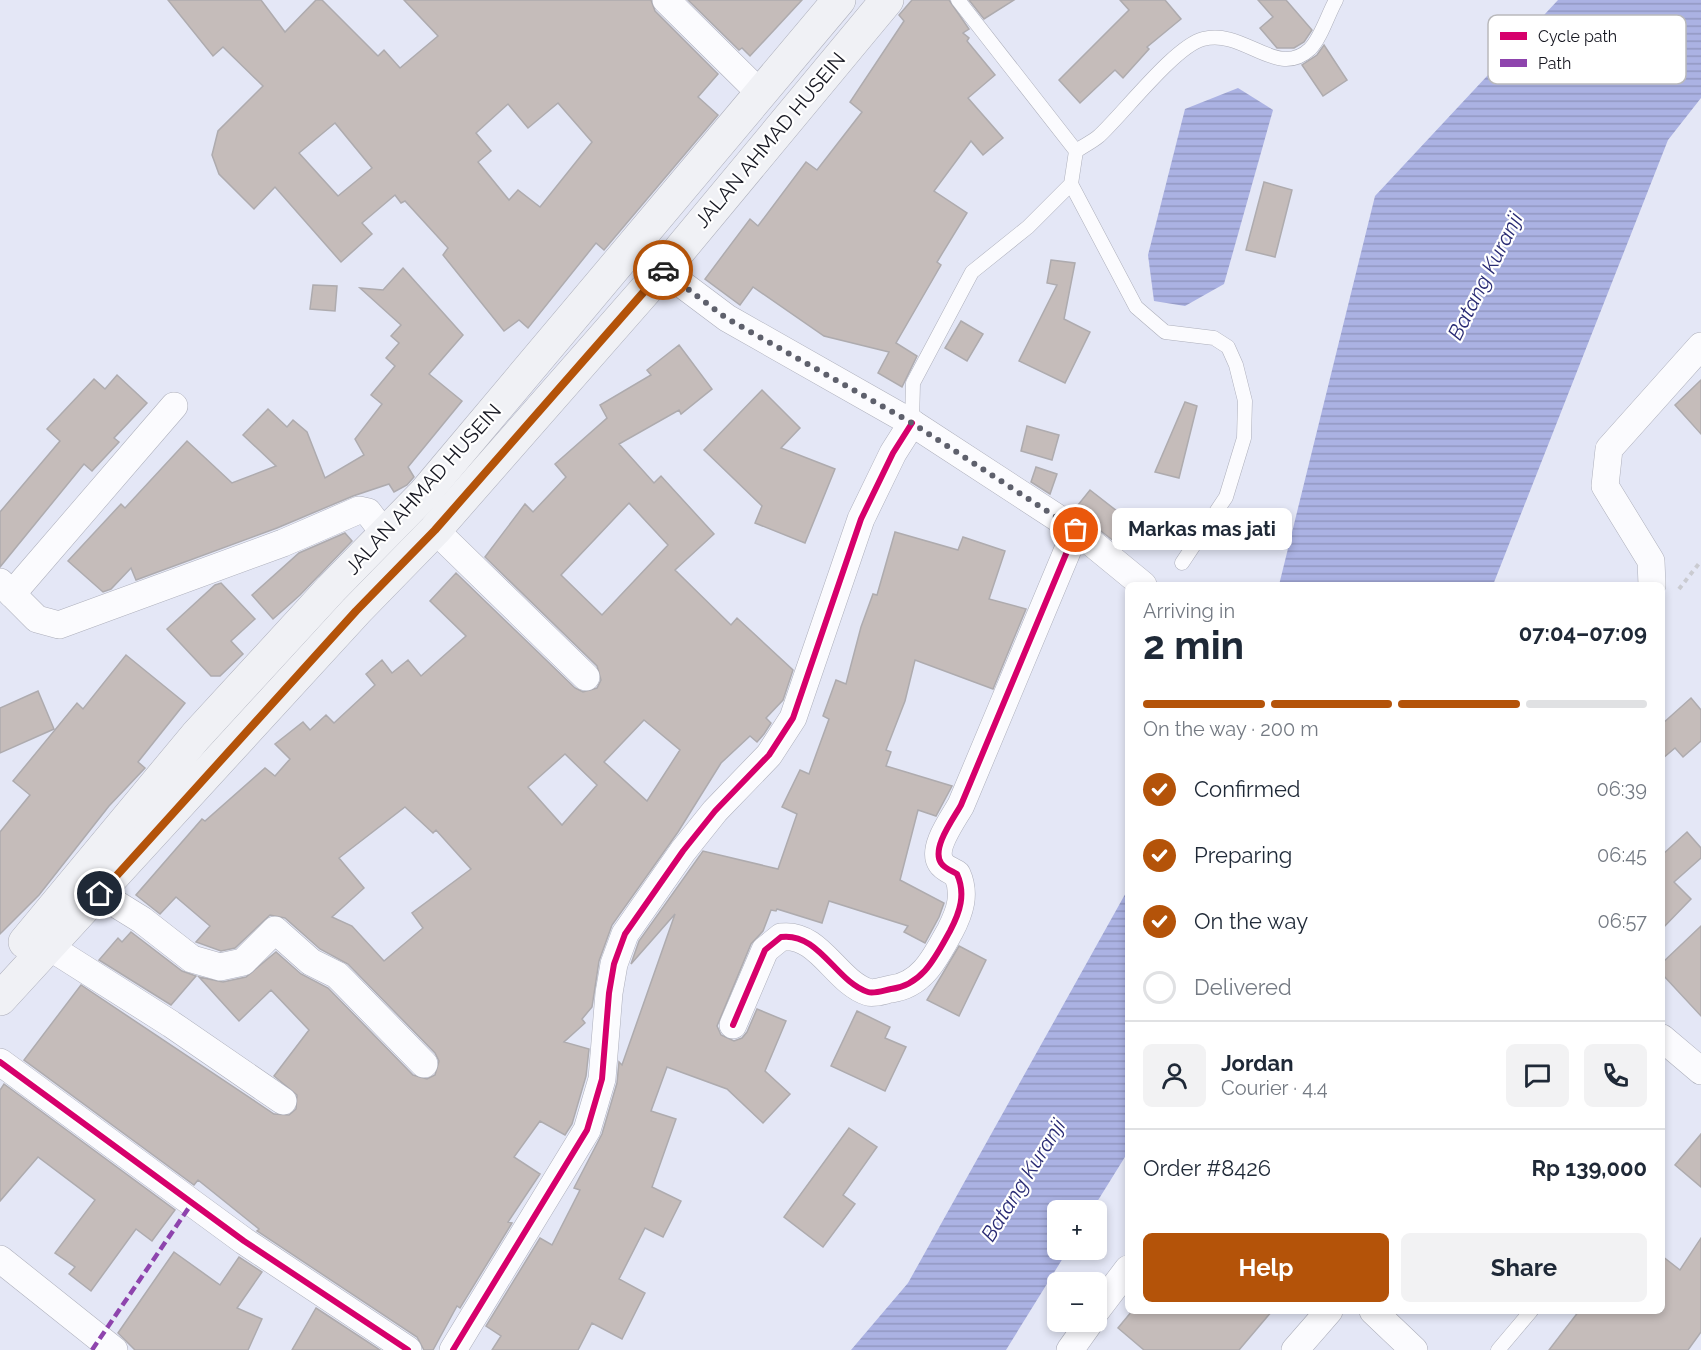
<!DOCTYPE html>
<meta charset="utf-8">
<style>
:root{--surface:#fff;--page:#f2f2f3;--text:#1f2937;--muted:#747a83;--line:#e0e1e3;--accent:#b45309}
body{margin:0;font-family:Raleway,sans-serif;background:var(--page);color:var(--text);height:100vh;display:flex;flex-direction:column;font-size:22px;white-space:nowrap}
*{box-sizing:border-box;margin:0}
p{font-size:20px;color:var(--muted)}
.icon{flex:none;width:33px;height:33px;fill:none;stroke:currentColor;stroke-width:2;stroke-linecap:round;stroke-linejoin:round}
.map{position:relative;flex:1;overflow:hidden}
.panel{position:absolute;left:1125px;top:582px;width:540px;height:732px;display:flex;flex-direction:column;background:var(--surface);border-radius:9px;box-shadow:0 3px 9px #0003}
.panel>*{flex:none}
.fabs{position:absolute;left:1047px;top:1200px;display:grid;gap:12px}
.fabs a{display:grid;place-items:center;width:60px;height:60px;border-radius:9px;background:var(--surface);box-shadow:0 3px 9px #0003;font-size:30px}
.pin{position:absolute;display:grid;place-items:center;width:51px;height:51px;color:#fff;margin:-26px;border:3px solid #fff;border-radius:50%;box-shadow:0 2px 6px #0007}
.courier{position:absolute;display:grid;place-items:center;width:60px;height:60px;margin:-30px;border:4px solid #b45309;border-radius:50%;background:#fff;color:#222;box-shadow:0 2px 8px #0007}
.bubble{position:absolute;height:42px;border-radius:9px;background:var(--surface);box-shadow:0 3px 9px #0003;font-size:20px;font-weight:700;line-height:42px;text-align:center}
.headline em{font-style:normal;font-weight:700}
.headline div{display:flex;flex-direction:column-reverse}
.headline{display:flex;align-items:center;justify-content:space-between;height:102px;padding:0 18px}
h1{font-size:39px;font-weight:700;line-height:45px}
.bar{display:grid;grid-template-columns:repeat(4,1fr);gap:9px 6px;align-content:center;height:72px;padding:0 18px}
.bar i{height:8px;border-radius:4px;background:var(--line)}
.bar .active{background:var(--accent)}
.bar p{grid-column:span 4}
.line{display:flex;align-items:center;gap:15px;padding:0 18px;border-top:2px solid var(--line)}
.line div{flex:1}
.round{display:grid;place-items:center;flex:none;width:63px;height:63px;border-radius:9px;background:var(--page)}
ol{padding:0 18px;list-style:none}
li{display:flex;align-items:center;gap:18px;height:66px}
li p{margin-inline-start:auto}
li .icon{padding:6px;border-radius:50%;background:var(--accent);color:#fff;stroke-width:4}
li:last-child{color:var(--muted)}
li i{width:33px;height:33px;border:3px solid var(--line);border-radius:50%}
.primary-button{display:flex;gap:12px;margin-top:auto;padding:12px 18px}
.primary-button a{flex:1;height:69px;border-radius:9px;background:var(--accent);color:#fff;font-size:24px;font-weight:700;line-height:69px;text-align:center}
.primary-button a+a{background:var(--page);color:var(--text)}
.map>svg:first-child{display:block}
.water{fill:url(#water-rules)}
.building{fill:#c5bcba;stroke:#aeabae;stroke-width:1.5;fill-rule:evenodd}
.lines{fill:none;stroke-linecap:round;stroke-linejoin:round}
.lane-casing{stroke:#adafbb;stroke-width:15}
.street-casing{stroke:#adafbb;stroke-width:28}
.secondary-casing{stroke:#adafbb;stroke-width:34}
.path{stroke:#cacbd1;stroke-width:4;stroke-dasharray:4.5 4.5;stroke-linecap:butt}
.lane{stroke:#fbfbfe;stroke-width:14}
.street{stroke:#fbfbfe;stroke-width:27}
.secondary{stroke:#f0f1f5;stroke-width:33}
.quiet{stroke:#8e44ad;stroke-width:4.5;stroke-dasharray:9 4.5;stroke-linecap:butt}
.cycleway-casing{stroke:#fff;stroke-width:10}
.cycleway{stroke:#d6006c;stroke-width:6}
.done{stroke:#5e606c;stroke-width:6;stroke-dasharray:0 10.8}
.route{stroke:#b45309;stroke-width:8}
.labels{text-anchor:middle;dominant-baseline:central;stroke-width:4.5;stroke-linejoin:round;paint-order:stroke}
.street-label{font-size:20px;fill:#161721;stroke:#fff}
.water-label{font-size:21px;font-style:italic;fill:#292b74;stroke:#fff}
.key{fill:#fff;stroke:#b9b9bc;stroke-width:1.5}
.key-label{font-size:16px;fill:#161721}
</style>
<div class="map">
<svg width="1701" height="1350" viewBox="0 0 1701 1350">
<defs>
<pattern id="water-rules" width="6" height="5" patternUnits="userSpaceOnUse" patternTransform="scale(1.5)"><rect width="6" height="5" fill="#abb2e3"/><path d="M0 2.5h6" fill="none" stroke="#9298c2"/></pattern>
</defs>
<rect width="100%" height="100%" fill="#e4e7f6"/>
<g class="water">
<path d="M1558,0H1701V98L1668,140L1493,585H1279L1375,196Z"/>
<path d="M1238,88L1273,110L1224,284L1185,306L1154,301L1148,255L1185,109Z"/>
<path d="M1128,889V1152L1092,1210H1058V1250H1068L1006,1350H851L908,1283Z"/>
</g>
<g class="building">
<path d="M168,0H261L285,32L316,0H322L378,56L384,50L400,68L438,36L404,0H651L655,11L718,74L698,97L718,115L604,250L596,243L528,328L519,320L504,331L443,255L448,248L405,201L401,203L395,195L362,223L372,234L341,262L275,187L254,209L219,174L212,155L218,131L263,86L223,47L213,56ZM558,103L592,142L540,207L518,190L509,200L478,162L491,151L476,133L508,104L528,128ZM335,123L372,168L338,196L299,153Z"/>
<path d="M688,0H802L750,56L742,48L739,50Z"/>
<path d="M912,0H949L969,29L963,33L969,38L967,41L995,75L968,98L1003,138L983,155L971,141L934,191L967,213L937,262L941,265L896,343L917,356L902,387L878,373L889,352L824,336L753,287L740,305L705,279L750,219L758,226L806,162L817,170L862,112L850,102L904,21L899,15Z"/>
<path d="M969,0H1014L984,19Z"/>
<path d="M1120,0H1165L1181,19L1147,47L1149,49L1123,78L1115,70L1080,103L1059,80L1129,10Z"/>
<path d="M1258,0H1286L1312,30L1304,42L1294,48H1277L1260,28L1273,17Z"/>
<path d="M1324,45L1347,80L1323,96L1302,65L1317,55Z"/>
<path d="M1264,182L1292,190L1275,257L1246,250Z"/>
<path d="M1051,260L1075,263L1064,319L1090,332L1065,383L1019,361L1057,285L1047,283Z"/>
<path d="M403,268L463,335L429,374L462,401L408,467L414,477L407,485L394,492L389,484L353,496L277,528L136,580L131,568L111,589L103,592L68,561L121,504L125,508L187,441L232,483L276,466L243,435L268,409L287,427L293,420L307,432L325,478L364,455L355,439L382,404L371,395L395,366L386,358L399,343L391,336L401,325L360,288L383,290Z"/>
<path d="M313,285L337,286L335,311L310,309Z"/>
<path d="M961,321L983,334L967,361L945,348Z"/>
<path d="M679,345L712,389L681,414L679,410L619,444L654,483L661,476L714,534L675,570L731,625L737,618L793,670L783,700L766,718L771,723L764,734L757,742L750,736L721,763L678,832L612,925L599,961L592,1007L582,1019L585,1023L564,1042L589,1049L586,1076L572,1124L565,1135L540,1121L514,1157L540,1174L508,1222L512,1223L460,1308L457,1306L433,1350H424L417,1337L257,1231L259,1229L198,1180L194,1185L24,1060L81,985L274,1114L289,1115L296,1109L297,1095L274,1076L309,1030L271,990L239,1021L199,977L223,982L246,977L276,952L301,974L328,988L413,1075L427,1079L435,1075L439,1061L435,1053L348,964L320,949L285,918L270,915L235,948L221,951L196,942L210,926L176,897L160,914L136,895L202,819L205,821L265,768L275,776L290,759L275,744L303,722L310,730L326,715L334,723L375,685L366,674L382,660L392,673L408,660L421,676L466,636L430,601L456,573L575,688L583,692L597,688L601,680L597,666L485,557L525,504L533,512L566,477L555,464L607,418L600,405L651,375L647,370ZM629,503L668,545L602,615L561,575ZM644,720L680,750L647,801L604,762ZM565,754L597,785L562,825L528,787ZM405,807L433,833L436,830L471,869L412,913L423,928L384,961L352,926L332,917L364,888L339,858Z"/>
<path d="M117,375L147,403L114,438L119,442L92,471L84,464L0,567V512L60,441L47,429L94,379L105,389Z"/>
<path d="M1701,380V434L1675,405Z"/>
<path d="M762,390L800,428L781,448L835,469L805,543L755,523L762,506L704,450Z"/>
<path d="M1185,402L1197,406L1179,478L1155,472Z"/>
<path d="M1027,426L1059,435L1052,460L1021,451Z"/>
<path d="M1036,467L1057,474L1050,494L1031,482Z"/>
<path d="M1090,490L1131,522L1115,542L1074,510Z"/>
<path d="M895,532L958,550L963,537L1005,551L989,599L1026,609L993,689L915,660L905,701L886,750L891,752L886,766L952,786L936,816L918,810L900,880L944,903L939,917L925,943L904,932L908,926L829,901L822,923L777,909L776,911L771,910L763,931L751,944L717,1026L721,1035L734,1041L742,1038L747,1032L757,1009L786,1021L765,1071L790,1094L763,1123L727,1089L667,1067L651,1111L676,1119L652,1187L681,1201L663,1237L645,1228L619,1279L645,1293L622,1339L592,1323L578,1350H492L501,1336L486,1326L540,1238L552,1245L580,1190L574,1188L602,1134L617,1083L619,1062L622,1065L675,914L631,964L639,941L703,851L778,869L797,814L782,807L800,770L809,774L829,719L823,716L836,680L846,684L861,627L873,594L877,595Z"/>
<path d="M345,533L352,541L300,595L273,619L252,595L299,553Z"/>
<path d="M221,583L255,619L231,641L243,654L220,676H211L167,629L215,585Z"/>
<path d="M126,655L185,703L138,762L145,768L109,806L39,895L0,934V832L30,795L13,781L77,703L83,709Z"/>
<path d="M38,691L54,729L0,753V708Z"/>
<path d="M1691,698L1701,710V741L1683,757L1675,748L1662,759V724Z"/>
<path d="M1687,832L1701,848V858L1674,882L1691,899L1662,929V855Z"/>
<path d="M1701,926V1016L1662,974V963Z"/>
<path d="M131,932L182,971L196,976L171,1005L99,960L118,938L122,942Z"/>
<path d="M959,946L986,960L959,1016L927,1000Z"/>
<path d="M857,1011L890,1027L885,1038L906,1047L885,1091L831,1066Z"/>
<path d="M4,1084L175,1210L152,1241L136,1229L91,1291L69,1274L75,1267L55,1253L95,1200L38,1157L0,1201V1090Z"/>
<path d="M849,1128L877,1147L843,1195L855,1204L823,1247L784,1217Z"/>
<path d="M1701,1134V1187L1675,1165Z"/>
<path d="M1701,1238V1332L1688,1350H1549L1579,1311H1662V1256L1680,1270Z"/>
<path d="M174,1252L220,1285L239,1257L262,1272L237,1308L262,1319L248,1350H135L118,1333Z"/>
<path d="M316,1308L380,1350H292Z"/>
<path d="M1132,1311H1272L1239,1350H1144L1118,1328Z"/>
</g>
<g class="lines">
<defs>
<g id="lane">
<path d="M1076,151C1083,146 1092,142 1099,136C1123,114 1175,46 1203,39C1244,28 1277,80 1310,49C1321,38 1328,14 1336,0"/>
<path d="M1071,184L1136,307L1165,332L1214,338L1228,347L1236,365L1245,401L1244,438L1226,497L1182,563"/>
<path d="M912,423L913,383L972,272L1028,227L1071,184L1076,151L958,0"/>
<path d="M1498,1350L1531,1311"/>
</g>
<g id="street">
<path d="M666,0L761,94"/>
<path d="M663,270L727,318L912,423L1076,530L1143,585"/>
<path d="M435,530L586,677"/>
<path d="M0,582L37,619L59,625L283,543L359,510L368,512L384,533"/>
<path d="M1652,585L1651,561L1605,486L1609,449L1701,346"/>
<path d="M12,594L174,406"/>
<path d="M100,894L142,920L192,959L220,967L243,962L275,930L311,962L337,975L346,984L424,1064"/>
<path d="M48,946L171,1024L283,1101"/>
<path d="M733,1025L765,950L781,937C819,932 836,982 868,992C874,994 885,990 891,989C923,985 936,956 950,931C960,912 966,894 957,874C952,871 944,868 941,863C931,848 954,818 961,805L1076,530"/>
<path d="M1662,1038L1701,1071"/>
<path d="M0,1062L244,1241L408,1350"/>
<path d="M0,1259L114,1350"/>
<path d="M1096,1311L1128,1269"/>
<path d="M1373,1311L1414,1350"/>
<path d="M453,1350L587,1130L602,1079L609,993L614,964L625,934L683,851L715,811L769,755L793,718L861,519L893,453L912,423"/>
<path d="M1070,1350L1090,1322"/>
<path d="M1295,1350L1329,1311"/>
</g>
<g id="secondary">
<path d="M25,942L196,736L331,589L424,494L839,0"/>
<path d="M0,999L356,611L435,530L663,270L887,0"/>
</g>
</defs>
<use href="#lane" class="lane-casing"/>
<use href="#street" class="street-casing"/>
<use href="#secondary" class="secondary-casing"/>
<path class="path" d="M1679,589L1701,561"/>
<use href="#lane" class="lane"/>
<use href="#street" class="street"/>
<use href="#secondary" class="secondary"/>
<path class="quiet" d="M92,1350L192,1203"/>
<defs>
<g id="cycleway">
<path d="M733,1025L765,950L781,937C819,932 836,982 868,992C874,994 885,990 891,989C923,985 936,956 950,931C960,912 966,894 957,874C952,871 944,868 941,863C931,848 954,818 961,805L1076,530"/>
<path d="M0,1062L244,1241L408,1350"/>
<path d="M453,1350L587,1130L602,1079L609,993L614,964L625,934L683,851L715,811L769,755L793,718L861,519L893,453L912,423"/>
</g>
</defs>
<use href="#cycleway" class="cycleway-casing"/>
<use href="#cycleway" class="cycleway"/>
</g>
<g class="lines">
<path class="done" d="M663,270L726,318L912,423L1076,530"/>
<path class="route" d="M100,894L356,611L435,530L663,270"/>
</g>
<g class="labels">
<g class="street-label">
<text transform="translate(770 140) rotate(-50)">JALAN AHMAD HUSEIN</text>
<text transform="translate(423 489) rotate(-48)">JALAN AHMAD HUSEIN</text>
</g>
<g class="water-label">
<text transform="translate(1485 276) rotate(-63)">Batang Kuranji</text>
<text transform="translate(1023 1180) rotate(-58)">Batang Kuranji</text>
</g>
</g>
<rect x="1488" y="15" width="198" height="69" rx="9" class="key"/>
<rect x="1500" y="32" width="27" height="8" fill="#d6006c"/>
<rect x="1500" y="59" width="27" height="8" fill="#8e44ad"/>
<g class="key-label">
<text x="1538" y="42">Cycle path</text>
<text x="1538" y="69">Path</text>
</g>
</svg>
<div class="fabs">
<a>+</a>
<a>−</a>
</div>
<div class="pin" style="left:1076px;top:530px;background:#ea580c"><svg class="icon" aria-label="bag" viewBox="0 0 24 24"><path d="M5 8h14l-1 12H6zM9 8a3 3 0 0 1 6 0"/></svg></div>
<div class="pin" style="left:100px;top:894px;background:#1f2937"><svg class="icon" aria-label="home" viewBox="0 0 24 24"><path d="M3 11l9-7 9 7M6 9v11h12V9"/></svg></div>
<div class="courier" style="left:663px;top:270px"><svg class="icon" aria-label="car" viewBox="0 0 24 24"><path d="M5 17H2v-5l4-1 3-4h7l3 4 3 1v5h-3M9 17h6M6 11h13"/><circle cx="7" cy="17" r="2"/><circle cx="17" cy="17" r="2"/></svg></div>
<div class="bubble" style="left:1112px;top:508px;width:180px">Markas mas jati</div>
<section class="panel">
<div class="headline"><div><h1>2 min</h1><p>Arriving in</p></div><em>07:04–07:09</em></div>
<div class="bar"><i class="active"></i><i class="active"></i><i class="active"></i><i></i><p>On the way · 200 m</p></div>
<ol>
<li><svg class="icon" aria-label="check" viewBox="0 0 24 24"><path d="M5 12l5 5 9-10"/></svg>Confirmed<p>06:39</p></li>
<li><svg class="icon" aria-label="check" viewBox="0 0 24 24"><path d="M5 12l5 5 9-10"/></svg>Preparing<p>06:45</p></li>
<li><svg class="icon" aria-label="check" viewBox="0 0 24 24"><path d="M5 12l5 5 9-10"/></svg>On the way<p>06:57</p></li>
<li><i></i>Delivered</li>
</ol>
<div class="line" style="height:108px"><a class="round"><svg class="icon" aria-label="person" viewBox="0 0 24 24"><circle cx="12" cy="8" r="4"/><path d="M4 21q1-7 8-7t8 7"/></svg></a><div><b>Jordan</b><p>Courier · 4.4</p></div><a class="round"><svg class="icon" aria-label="chat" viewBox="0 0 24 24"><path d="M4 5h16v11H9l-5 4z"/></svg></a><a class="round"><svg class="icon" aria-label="phone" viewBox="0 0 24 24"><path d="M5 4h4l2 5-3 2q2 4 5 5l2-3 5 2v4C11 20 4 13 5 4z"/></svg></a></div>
<div class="line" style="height:78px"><div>Order #8426</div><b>Rp 139,000</b></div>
<div class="primary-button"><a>Help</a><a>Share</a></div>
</section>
</div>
